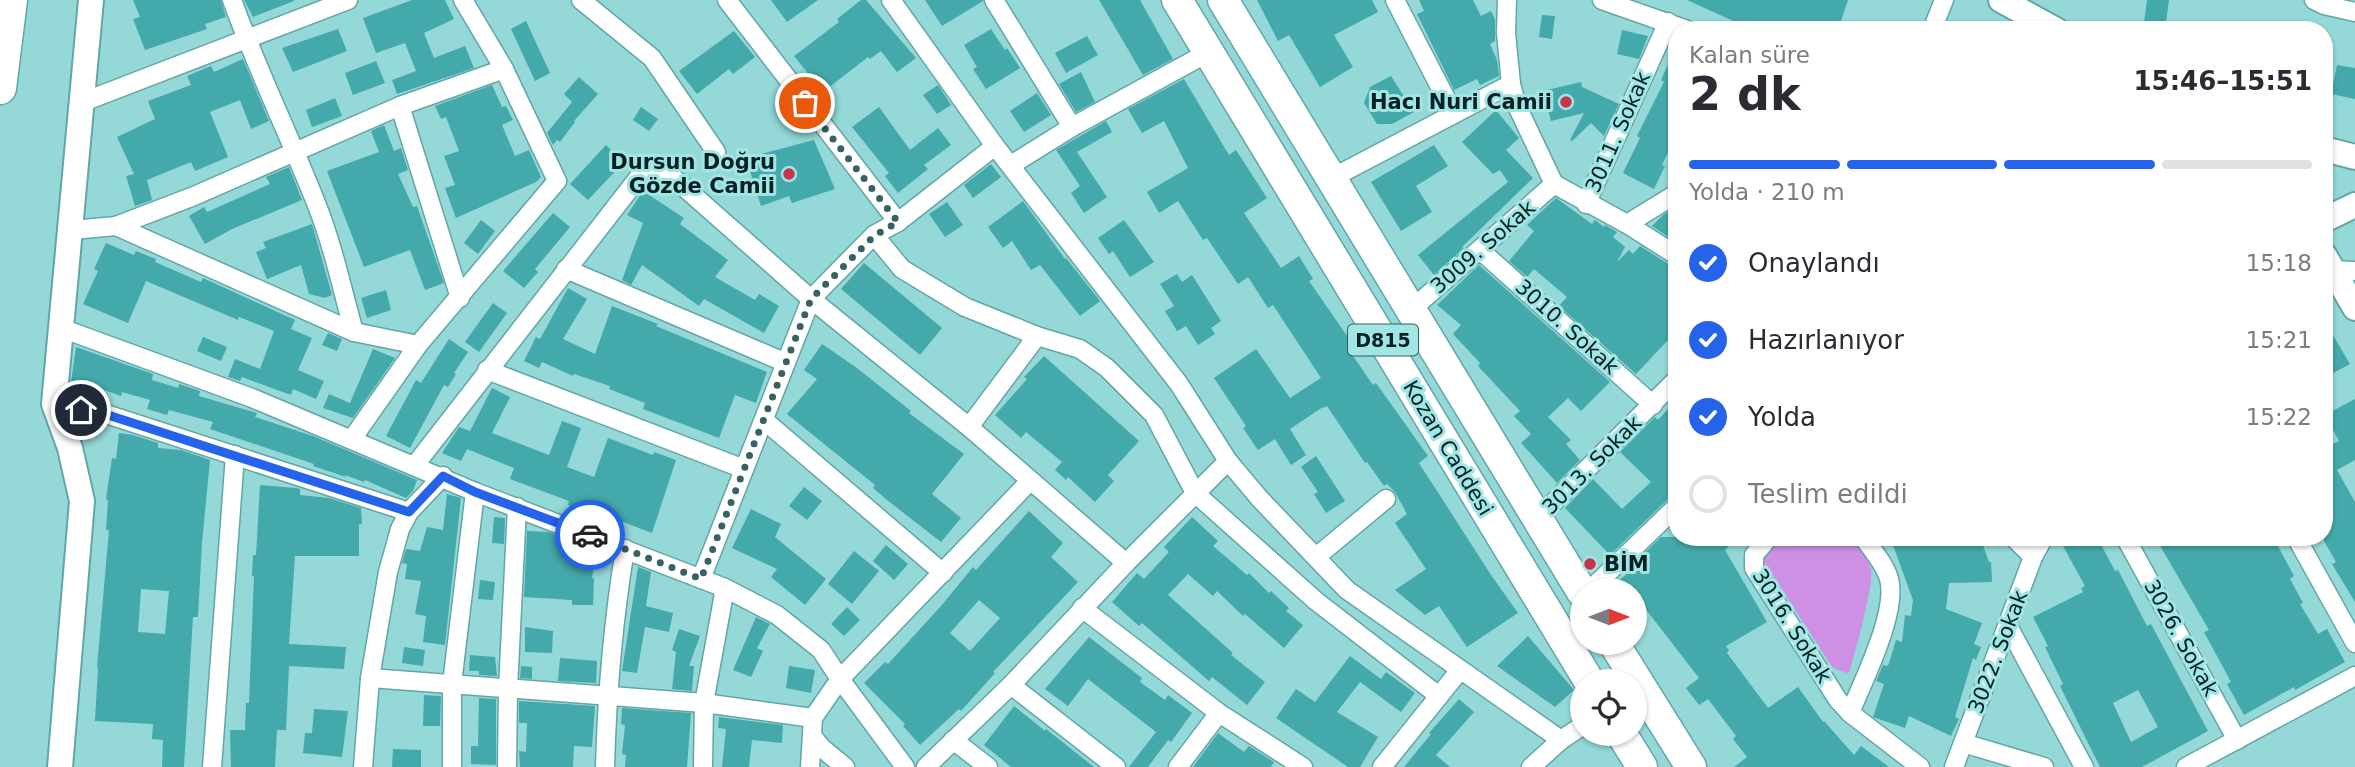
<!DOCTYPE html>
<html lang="tr">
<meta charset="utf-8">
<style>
:root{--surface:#fff;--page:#f7f7f7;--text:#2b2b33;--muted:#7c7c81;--line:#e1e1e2;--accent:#2563eb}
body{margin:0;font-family:"DejaVu Sans",sans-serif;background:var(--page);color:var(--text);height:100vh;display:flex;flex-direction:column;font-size:26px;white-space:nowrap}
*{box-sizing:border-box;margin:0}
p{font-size:23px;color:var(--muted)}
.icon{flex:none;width:38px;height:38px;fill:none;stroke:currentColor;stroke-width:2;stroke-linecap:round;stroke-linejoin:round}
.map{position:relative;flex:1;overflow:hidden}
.details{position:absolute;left:1668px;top:21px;width:665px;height:525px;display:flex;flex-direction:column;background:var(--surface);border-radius:28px;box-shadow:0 2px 5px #0004}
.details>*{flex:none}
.needle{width:46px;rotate:90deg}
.controls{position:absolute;left:1570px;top:578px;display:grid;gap:14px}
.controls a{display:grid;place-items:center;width:77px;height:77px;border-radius:50%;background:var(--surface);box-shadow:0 2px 5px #0004;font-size:35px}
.pin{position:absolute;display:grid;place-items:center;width:60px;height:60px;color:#fff;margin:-30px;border:4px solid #fff;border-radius:50%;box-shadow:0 2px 7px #0007}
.courier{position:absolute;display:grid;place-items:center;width:70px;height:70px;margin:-35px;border:5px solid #2563eb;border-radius:50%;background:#fff;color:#222;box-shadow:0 2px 9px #0007}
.summary em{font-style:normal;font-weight:800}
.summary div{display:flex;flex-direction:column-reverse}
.summary{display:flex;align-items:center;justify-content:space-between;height:119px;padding:0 21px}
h1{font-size:46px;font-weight:800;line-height:52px}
.bar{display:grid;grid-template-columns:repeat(4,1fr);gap:10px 7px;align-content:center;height:84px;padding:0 21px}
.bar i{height:9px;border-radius:5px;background:var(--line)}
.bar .selected{background:var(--accent)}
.bar p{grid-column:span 4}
ol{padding:0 21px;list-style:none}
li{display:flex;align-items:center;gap:21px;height:77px}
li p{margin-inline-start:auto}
li .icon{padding:7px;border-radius:50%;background:var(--accent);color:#fff;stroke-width:4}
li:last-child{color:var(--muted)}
li i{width:38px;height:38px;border:4px solid var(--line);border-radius:50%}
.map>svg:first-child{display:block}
.green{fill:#ce90e5}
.building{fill:#44a9aa;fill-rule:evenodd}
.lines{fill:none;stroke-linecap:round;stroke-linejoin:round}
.minor-casing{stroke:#63a6a7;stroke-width:21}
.secondary-casing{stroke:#63a6a7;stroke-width:28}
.trunk-casing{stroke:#63a6a7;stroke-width:33}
.motorway-casing{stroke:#63a6a7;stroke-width:35}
.minor{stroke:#fff;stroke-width:18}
.secondary{stroke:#fff;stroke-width:24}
.trunk{stroke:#fff;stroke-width:30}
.motorway{stroke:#fff;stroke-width:32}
.done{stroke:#376162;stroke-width:7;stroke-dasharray:0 12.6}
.route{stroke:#2563eb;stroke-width:9}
.poi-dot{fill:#c5354c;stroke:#a1e5e5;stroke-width:2.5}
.labels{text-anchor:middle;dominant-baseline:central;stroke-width:6;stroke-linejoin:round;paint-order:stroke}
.shield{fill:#a1e5e5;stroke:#345c5c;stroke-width:2}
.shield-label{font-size:19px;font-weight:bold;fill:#052122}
.poi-label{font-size:21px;font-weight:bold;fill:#052122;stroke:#a1e5e5;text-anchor:end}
.street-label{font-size:21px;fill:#052122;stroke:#a1e5e5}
</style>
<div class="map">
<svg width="2355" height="767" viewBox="0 0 2355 767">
<rect width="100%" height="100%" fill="#94d8d8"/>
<path class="green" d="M1781,537H1849C1856,546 1868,557 1871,569C1874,585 1855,651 1850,671L1847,673L1833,668L1760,556Z"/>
<g class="building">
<path d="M133,0H221L226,17L205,24L207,29L145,50L133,19L140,17Z"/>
<path d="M244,0H293L294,1L253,17Z"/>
<path d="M412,0H445L454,19L424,33L434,58L465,46L474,68L397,94L392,80L416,71L405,43L376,53L363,18Z"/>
<path d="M771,0H818L787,22Z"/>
<path d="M861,0H866L916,58L897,72L881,51L870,59L868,57L823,92L794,56L839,22L837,19Z"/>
<path d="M925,0H983V1L942,26Z"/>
<path d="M1099,0H1140L1173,59L1143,75Z"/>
<path d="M1257,0H1372L1378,12L1334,35L1353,67L1320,87L1289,35L1278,41Z"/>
<path d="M1419,0H1473L1481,16L1491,11L1495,19V41L1490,44L1497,60L1499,76L1480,85L1477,79L1454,90L1417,14L1424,11Z"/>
<path d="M1687,0H1848L1838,30H1753Z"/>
<path d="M2147,0H2169L2165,30H2143Z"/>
<path d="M1542,15L1555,16L1552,39L1539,37Z"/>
<path d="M526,21L550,73L535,81L511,29Z"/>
<path d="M338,29L347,51L293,72L282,48Z"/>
<path d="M991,29L1005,50L1007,48L1020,68L986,89L973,69L977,67L964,45Z"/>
<path d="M1622,30L1648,36L1639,59L1617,54Z"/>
<path d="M734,31L755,57L733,74L729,69L697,94L679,71Z"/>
<path d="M1087,36L1098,55L1066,73L1055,53Z"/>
<path d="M1676,46V135L1662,165L1665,166L1654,189L1623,173L1640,138L1637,136L1664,82L1661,80Z"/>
<path d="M243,59L269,121L251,129L240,100L210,112L228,157L195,171L191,162L147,180L152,200L135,206L126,176L134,174L117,137L155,119L148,101L191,85L187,76L211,66L214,72Z"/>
<path d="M376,61L385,83L353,95L345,73Z"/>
<path d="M2337,65L2355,68V99L2331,94Z"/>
<path d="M1081,72L1095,102L1076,112L1059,84Z"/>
<path d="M1391,76L1414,112L1392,124H1377L1364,103L1370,87Z"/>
<path d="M579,77L598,94L574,121L575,122L560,142L557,140L553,145L547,133L572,102L564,94Z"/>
<path d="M1184,79L1229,155L1236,150L1267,198L1244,213L1281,268L1299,256L1313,279L1309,281L1352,343L1347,347L1373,385L1376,383L1428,456L1419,463L1491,575L1518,613L1467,647L1439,606L1425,615L1395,590L1426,569L1395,523L1407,514L1395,492L1387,484L1384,486L1367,462L1365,463L1327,406L1324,408L1323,407L1290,429L1306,455L1291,465L1275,439L1258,450L1243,428L1246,426L1214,378L1256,349L1290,398L1321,378L1273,305L1268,308L1248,277L1238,284L1207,238L1203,240L1178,201L1159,213L1147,192L1188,168L1164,121L1142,133L1128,109Z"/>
<path d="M1581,82L1582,87L1619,104L1604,136L1591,123L1572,141L1570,140L1584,113L1551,121L1543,91Z"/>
<path d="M492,85L502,107L506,106L513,120L502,125L515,156L529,150L541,177L536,182L456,218L445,188L455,185L444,156L459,151L446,117L441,119L435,106Z"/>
<path d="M938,85L951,105L937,114L923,95Z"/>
<path d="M1037,93L1051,115L1024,132L1010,111Z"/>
<path d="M335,98L342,116L312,127L306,110Z"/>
<path d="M641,107L658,119L649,131L633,120Z"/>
<path d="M879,107L910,150L938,128L951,145L924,165L928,169L898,193L885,176L889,173L852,127Z"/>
<path d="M1496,110L1519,138L1506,150L1533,178L1462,247L1464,248L1434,275L1418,255L1508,182L1500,170L1493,174L1462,142Z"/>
<path d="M1106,121L1112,132L1077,152L1107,197L1084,213L1071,193L1080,186L1056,150Z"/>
<path d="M384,125L394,151L401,148L408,170L398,174L413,207L417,206L444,283L425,290L410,250L364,267L327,171L379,152L371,131Z"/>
<path d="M814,140L835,189L792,203L789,196L761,206L746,158Z"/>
<path d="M606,145L624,162L588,200L570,184Z"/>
<path d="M1434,145L1448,166L1416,186L1432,212L1401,231L1371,182Z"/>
<path d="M991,164L1001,177L973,198L964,185Z"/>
<path d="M289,167L302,200L232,229L205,244L189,216L204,207L207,212L270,184L266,177Z"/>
<path d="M643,191L684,218L680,224L728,260L715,277L755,300L759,294L779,306L764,333L704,299L699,306L642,265L631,285L622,280L643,223L627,215Z"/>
<path d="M1556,198L1592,224L1595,220L1604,227L1605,225L1617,232L1613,237L1625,247L1617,262L1629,250L1633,254L1640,246L1670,265L1676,266V346L1669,339L1636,374L1559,306L1567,297L1534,269L1527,277L1509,261L1534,231L1527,225Z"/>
<path d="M1023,201L1065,259L1066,258L1100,301L1080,316L1040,265L1031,270L1012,241L1003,248L988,227Z"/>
<path d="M947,202L963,225L945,237L929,214Z"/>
<path d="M1676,207V242L1652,226L1663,215Z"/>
<path d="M553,213L570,227L535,269L538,272L524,288L503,271Z"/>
<path d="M481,220L495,231L478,254L464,243Z"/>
<path d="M1124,220L1154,262L1130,277L1113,251L1109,254L1098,238Z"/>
<path d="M312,224L332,295L325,298L309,294L301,265L267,279L256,252L266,248L263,242Z"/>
<path d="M106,243L134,255L136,251L156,259L155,262L201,282L203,278L295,320L291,329L312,338L298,370L324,381L316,399L293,389L291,395L242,377L240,381L228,377L235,359L260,369L274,331L239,317L238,320L146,281L128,323L83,304L98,271L94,269Z"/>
<path d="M864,263L942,328L920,355L841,289Z"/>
<path d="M1479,265L1610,382L1581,411L1568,398L1548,417L1571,440L1566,444L1580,460L1557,483L1521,443L1531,434L1514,416L1520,411L1478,366L1480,363L1453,334L1461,325L1437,305Z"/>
<path d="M1177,274L1182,282L1192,275L1221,321L1211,328L1215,334L1198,345L1186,326L1177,331L1165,311L1174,306L1160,284Z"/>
<path d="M568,288L587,299L563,339L595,354L612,306L658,324L656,326L767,372L756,403L735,395L719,438L643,409L645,403L609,389L610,386L574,374L573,376L542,362L539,368L524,361L536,337L540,339Z"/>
<path d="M386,290L391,310L367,318L361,298Z"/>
<path d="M493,303L507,313L479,352L465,342Z"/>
<path d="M2324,320L2350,364L2324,378Z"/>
<path d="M328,333L342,339L337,351L322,345Z"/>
<path d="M203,337L227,347L221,361L197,351Z"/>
<path d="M449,339L468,352L454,373L456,374L448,387L444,385L410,448L386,436L416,380L421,383Z"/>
<path d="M822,344L857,368L911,411L909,413L964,454L932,494L961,518L941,542L887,500L873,488L875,485L787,414L817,379L804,370Z"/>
<path d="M76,347L153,374L152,380L178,388L179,384L200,391L199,396L257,413L255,417L313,436L417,480L413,491L406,498L365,480L364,482L345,475L346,477L313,466L314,464L210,429L213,422L169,410L167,415L147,409L150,400L122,392L121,396L93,386L92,388L71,382Z"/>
<path d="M373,349L395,358L353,418L323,408L329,394L350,403Z"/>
<path d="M1044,356L1139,441L1108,475L1114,481L1095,502L1068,477L1066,480L1055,470L1062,462L1026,432L1021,438L995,415L1027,379L1024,377Z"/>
<path d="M492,388L510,397L492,433L549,455L562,421L581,428L567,467L594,477L608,438L653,455L654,452L676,460L652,533L618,520L617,523L568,505L569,501L510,479L514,468L467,449L461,461L442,453L459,427L470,431Z"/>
<path d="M2355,399V460L2337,470L2355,502V602L2332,564L2336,562L2324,541V448L2339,441L2325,415Z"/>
<path d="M1676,400V494L1668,499L1610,555L1565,508L1593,479L1622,509L1651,482L1620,452L1655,417L1658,420Z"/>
<path d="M119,433L133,435L158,443V448L181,450L210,460L202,543L198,617H193L184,767H162L163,740L152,739L153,724L95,721L98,668L97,667L109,530H106L108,500L106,499L112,458L116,459ZM141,589L169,591L165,634L138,632Z"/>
<path d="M1316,456L1345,501L1326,513L1314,494L1318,492L1301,467Z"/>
<path d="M260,485L296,488L300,489V495L329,498L361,508L362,524H359V556H295L289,644L346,647L344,669L289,666L286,730H277L275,767H231L230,730H245L246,703H249L254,576H252L253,555H256Z"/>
<path d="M804,487L822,501L807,520L789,506Z"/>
<path d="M447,494L461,498L445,645L423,642L426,616L415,614L421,581L405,579L407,564L402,563L406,549L420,551L427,527L443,530Z"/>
<path d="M751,509L781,524L775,537L826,579L805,605L771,577L777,569L732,548Z"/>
<path d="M1029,511L1063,543L1051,557L1078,582L993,672L995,673L961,711L959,709L920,745L903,726L905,724L864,683L885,662L888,664L941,606L973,567L976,570ZM979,600L1000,618L970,651L950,633Z"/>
<path d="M494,517L505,518L504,544L492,543Z"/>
<path d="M1192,517L1218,541L1213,546L1247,575L1249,573L1269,593L1271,591L1289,608L1286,611L1303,625L1284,648L1245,614L1243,616L1217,591L1213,596L1188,574L1168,595L1233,653L1231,655L1265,682L1247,705L1212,677L1209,681L1142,623L1139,626L1112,602L1137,573L1144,579L1169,552L1164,547Z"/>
<path d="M527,531L549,532L556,535V542L584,546L596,551L592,578L594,579L593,605H572V600L524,597Z"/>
<path d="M1661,537H1738L1725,550L1767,622L1726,646L1729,650L1727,653L1768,708L1798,687L1823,722L1824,721L1854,755L1861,746L1889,767H1734L1747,757L1733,739L1736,736L1708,699L1699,705L1686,688L1699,678L1634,594V590H1607L1628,573L1626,571Z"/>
<path d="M1890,537H1980L1989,562H1991L1992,582L1949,583L1946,609L1982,623L1974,644L1981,647L1976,660L1973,658L1955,717L1959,719L1951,736L1909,716L1905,728L1873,717L1884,684L1876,681L1883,665L1888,666L1896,640L1902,642L1905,615L1911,616L1913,600Z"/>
<path d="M2080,537H2097L2115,571L2118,570L2147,626L2151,624L2208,731L2142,767H2100L2060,686L2063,684L2045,647L2048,646L2033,617L2083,592L2081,588L2085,586L2063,546ZM2138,690L2158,727L2131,742L2113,703Z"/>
<path d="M2155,537H2273L2294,576L2290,579L2303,603L2300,604L2318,634L2327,629L2345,662L2295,690L2294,687L2244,715L2227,684L2231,682L2204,632L2209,630Z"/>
<path d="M886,545L908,564L894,580L873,561Z"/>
<path d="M854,551L879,571L852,604L828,584Z"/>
<path d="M638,567L651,572L646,606L673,613L669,632L645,627L637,673L622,671Z"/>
<path d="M480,580L495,582L493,600L478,599Z"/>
<path d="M847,607L860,620L844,636L831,624Z"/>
<path d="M756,617L770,624L757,648L763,651L751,677L733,670Z"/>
<path d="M525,627L553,631L552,653L525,652Z"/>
<path d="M679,629L700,636L689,666H694L692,691L672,689L676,652L672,650Z"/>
<path d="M1528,636L1574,690L1555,707L1497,666Z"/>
<path d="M1089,637L1142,678L1140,682L1165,700L1168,695L1192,713L1171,742L1168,740L1148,767H1129L1156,732L1088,679L1068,706L1045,689Z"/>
<path d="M404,647L425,650L423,666L402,663Z"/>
<path d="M470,655L495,657L497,676L479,675V671H469Z"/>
<path d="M1350,656L1381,679L1386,672L1415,693L1401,712L1360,682L1337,712L1378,737L1360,767H1348L1276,718L1296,689L1315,702Z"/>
<path d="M560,658L597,661L596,683L558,681Z"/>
<path d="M521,666L532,667V679L520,678Z"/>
<path d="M789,666L815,670L811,693L786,688Z"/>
<path d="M424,695L441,696L440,726H423Z"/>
<path d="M479,698L496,699V765L471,764V746H478Z"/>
<path d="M1459,699L1474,712L1436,755L1450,767H1404L1431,734L1429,733Z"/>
<path d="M519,701L595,706L592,747L574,746L573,767H520L519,751L526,752L527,723H519Z"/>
<path d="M1014,706L1045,731L1046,729L1094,767H1011L984,745Z"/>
<path d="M622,708L691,713L687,767H625L626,755L622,754L625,725L621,724Z"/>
<path d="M314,709L348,711L342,757L303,753L305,733H312Z"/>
<path d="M719,717L783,725L782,743L752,740L749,767H722L726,729L718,728Z"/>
<path d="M1218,733L1244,752L1249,746L1274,762L1271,767H1193Z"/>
<path d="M393,749L421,750V767H392Z"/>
</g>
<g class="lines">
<defs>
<g id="minor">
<path d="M232,0C257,69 289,135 316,203C333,245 342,289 354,332"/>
<path d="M581,0L652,58L716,152"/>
<path d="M727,0L898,222L995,146"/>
<path d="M891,0L995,146L1179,384L1228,461L1260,499L1347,590L1561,740"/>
<path d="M994,0L1072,127"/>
<path d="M1395,0L1454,114"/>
<path d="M1507,0L1506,33L1511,84L1517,106L1554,184L1627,224L1676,255"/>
<path d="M1602,0L1687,30"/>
<path d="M2314,0L2324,5L2355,12"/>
<path d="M1932,30L1944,0"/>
<path d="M83,102L348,0"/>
<path d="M400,106L460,298"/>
<path d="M1011,165L1072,127L1209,52"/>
<path d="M1332,178L1511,84"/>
<path d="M1586,204L1668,22"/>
<path d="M1627,224L1676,194"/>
<path d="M116,226L194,196L400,106L504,69"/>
<path d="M72,230L116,226L354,332L418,345"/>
<path d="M874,235L902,269L965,307L1037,336L1080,349L1107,368L1154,415L1195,493L1316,601L1439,696"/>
<path d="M1480,250L1653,405"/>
<path d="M566,269L784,362"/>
<path d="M2333,270L2355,271"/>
<path d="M1412,309L1554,184"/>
<path d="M61,328L252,398L475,492L725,588L777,615L821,650L840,679L905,767"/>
<path d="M487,370L744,469"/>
<path d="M54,404L109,415L409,512"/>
<path d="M764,420L943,573"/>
<path d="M969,427L1037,336"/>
<path d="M352,439L418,345L557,181L504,69L463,0"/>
<path d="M415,465L642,173L652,168L663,170L677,181L811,299L969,427L1126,563"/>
<path d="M1537,519L1676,380"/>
<path d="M1769,537L1754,555V568L1838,700L1850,713L1920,767"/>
<path d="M2013,537L2033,557"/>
<path d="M2125,537L2237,740"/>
<path d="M2296,537L2355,643"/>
<path d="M1316,557L1386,499"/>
<path d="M701,579L811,299L874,235L898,222"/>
<path d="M1590,590L1676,507"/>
<path d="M1082,608L1219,713L1303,767"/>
<path d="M2008,626L2084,767"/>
<path d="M370,678L704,703L813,718"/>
<path d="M1011,685L1116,767"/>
<path d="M1850,713C1863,681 1898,612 1889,579C1885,564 1872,550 1863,537"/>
<path d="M812,736L823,749L845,767"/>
<path d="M953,740L988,767"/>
<path d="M1963,743L2044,767"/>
<path d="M212,767L235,455"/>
<path d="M363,767L370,678L388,572L400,529L409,512L443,476"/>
<path d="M452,767V684L475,492"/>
<path d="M507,767L508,689L517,507"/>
<path d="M605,767C607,693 613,622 625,549"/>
<path d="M703,767L704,703L725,588"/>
<path d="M810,767L813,718L840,679L1030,481"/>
<path d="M926,767L1011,685L1126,563L1228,461"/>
<path d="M1178,767L1219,713"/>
<path d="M1382,767L1460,670"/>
<path d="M1531,767L1561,740L1582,726"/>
<path d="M1954,767L2033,557L2044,537"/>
<path d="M2186,767L2355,676"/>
</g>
<g id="secondary">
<path d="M2001,0L2056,30"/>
<path d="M2324,149L2355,157"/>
<path d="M2324,220L2355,205"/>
<path d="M2324,255L2355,308"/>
<path d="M60,767L82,501L70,448L54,404L91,0"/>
</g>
<g id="trunk">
<path d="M1177,0L1589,681"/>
<path d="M1223,0L1582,592"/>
<path d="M1613,642L1691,767"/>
<path d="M1621,733L1642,767"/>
</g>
<path id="motorway" d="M0,88L11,0"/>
</defs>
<use href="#minor" class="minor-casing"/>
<use href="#secondary" class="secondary-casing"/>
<use href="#trunk" class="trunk-casing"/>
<use href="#motorway" class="motorway-casing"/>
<use href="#minor" class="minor"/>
<use href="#secondary" class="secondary"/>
<use href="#trunk" class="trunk"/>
<use href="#motorway" class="motorway"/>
</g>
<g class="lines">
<path class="done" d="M590,535L701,579L811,299L874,236L898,222L805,103"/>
<path class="route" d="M81,410L108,415L409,512L443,476L475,492L590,535"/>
</g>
<g class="poi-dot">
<circle cx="1566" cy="102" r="7"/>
<circle cx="789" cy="174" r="7"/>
<circle cx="1590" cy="564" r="7"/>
</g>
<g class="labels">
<rect class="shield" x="1348" y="324.5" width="70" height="31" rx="5"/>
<g class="shield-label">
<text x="1383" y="340">D815</text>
</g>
<g class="poi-label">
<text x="1552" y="102">Hacı Nuri Camii</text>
<text x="775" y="162">Dursun Doğru<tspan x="775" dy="24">Gözde Camii</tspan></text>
<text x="1604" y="564" text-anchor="start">BİM</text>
</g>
<g class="street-label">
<text transform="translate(1618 132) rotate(-66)">3011. Sokak</text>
<text transform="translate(1483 247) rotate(-41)">3009. Sokak</text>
<text transform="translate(1567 327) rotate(42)">3010. Sokak</text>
<text transform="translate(1448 448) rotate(59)">Kozan Caddesi</text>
<text transform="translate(1592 465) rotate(-45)">3013. Sokak</text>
<text transform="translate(1792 626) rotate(58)">3016. Sokak</text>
<text transform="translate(2181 638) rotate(61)">3026. Sokak</text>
<text transform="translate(1998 652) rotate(-69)">3022. Sokak</text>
</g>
</g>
</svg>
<div class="controls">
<a><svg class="needle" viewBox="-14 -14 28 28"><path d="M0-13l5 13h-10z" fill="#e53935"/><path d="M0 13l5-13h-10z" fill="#7c7c81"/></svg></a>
<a><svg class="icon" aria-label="locate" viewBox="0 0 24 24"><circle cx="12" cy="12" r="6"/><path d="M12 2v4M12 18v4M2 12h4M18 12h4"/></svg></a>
</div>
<div class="pin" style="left:805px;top:103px;background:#ea580c"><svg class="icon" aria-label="bag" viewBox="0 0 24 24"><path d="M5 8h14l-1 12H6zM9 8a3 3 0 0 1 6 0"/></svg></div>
<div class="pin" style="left:81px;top:410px;background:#1f2937"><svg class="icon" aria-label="home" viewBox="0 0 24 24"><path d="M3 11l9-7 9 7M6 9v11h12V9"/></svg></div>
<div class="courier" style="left:590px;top:535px"><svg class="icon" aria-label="car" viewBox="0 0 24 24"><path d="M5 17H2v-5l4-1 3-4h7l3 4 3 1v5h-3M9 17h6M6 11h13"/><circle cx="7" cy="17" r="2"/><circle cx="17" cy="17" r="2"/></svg></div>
<section class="details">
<div class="summary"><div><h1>2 dk</h1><p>Kalan süre</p></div><em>15:46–15:51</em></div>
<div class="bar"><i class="selected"></i><i class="selected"></i><i class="selected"></i><i></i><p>Yolda · 210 m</p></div>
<ol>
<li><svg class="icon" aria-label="check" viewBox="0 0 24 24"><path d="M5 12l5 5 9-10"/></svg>Onaylandı<p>15:18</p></li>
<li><svg class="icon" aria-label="check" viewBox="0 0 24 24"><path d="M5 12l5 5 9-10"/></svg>Hazırlanıyor<p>15:21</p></li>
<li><svg class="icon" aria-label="check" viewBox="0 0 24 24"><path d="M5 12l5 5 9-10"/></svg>Yolda<p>15:22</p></li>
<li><i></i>Teslim edildi</li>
</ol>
</section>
</div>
